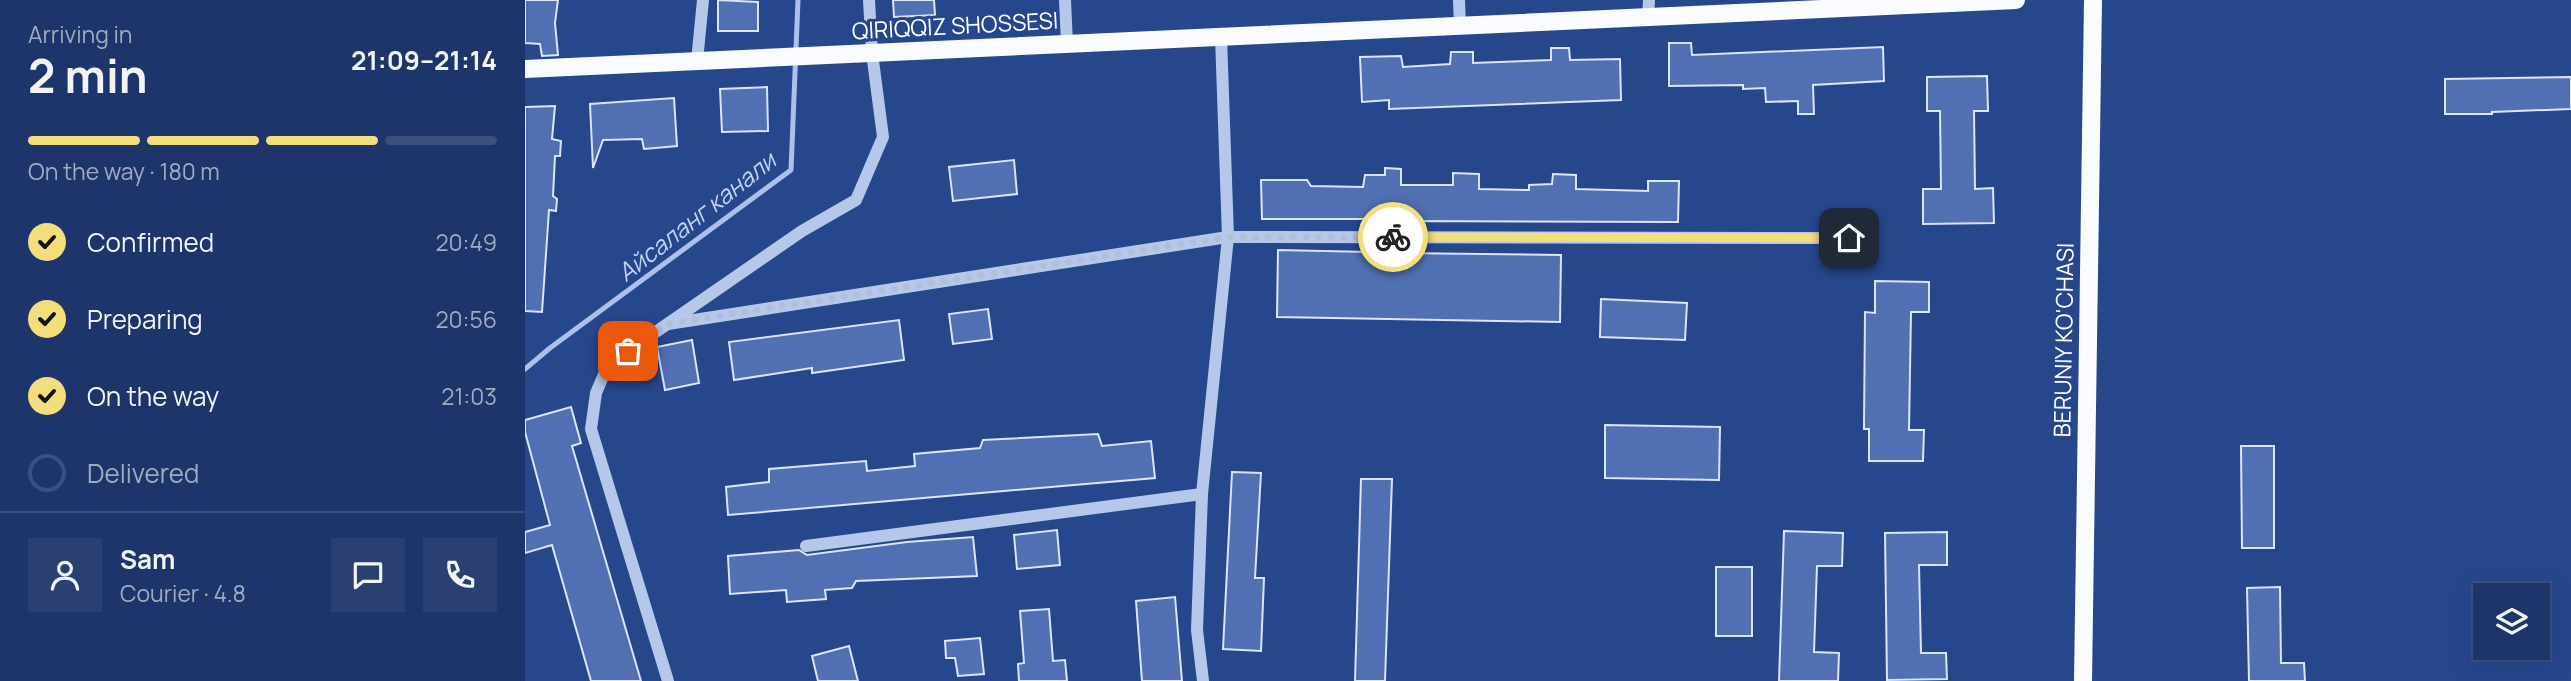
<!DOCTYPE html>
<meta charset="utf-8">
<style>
:root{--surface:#1d356a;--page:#2a4072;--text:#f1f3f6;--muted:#a0abc1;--line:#3b507e;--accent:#f3de7c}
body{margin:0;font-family:Manrope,sans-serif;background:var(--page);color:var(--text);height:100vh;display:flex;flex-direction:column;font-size:26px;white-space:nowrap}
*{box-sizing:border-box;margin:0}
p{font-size:23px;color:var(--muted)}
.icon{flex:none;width:38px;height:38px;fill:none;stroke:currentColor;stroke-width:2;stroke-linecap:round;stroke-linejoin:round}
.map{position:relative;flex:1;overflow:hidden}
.panel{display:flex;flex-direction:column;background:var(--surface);width:525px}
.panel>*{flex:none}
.fabs{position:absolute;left:1948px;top:583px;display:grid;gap:14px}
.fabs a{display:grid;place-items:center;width:77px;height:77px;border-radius:0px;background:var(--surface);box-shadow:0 7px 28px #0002,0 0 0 2px var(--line);font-size:35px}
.pin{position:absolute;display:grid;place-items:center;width:60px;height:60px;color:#fff;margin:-30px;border-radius:14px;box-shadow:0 4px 10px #0006}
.courier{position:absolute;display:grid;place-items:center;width:70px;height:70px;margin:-35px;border:5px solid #f3de7c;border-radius:50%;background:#fff;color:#222;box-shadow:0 2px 9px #0007}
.overview em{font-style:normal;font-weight:700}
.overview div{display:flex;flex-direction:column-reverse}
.overview{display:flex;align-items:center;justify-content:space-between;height:119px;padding:0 28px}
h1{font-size:46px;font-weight:700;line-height:52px}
.bar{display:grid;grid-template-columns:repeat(4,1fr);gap:10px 7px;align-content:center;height:84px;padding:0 28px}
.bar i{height:9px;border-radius:5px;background:var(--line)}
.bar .on{background:var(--accent)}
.bar p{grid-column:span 4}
.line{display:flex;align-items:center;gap:18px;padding:0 28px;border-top:2px solid var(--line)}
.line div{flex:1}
.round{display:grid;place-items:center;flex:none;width:74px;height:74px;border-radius:0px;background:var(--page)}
ol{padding:0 28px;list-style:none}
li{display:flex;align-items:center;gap:21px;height:77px}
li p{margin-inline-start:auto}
li .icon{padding:7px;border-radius:50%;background:var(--accent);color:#111;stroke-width:4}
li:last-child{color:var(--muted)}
li i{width:38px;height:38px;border:4px solid var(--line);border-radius:50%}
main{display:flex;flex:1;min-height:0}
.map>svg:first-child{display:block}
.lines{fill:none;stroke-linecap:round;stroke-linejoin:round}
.stream{stroke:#abc1eb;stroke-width:5}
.building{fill:#5070b3;stroke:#dbe4f8;stroke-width:2}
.minor{stroke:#b6c8ea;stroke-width:12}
.major{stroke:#fafbff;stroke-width:18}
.done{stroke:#b3bfd7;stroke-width:7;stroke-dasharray:0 12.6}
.route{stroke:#f3de7c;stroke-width:9}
.labels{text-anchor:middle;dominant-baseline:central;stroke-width:6;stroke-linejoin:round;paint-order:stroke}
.street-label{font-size:23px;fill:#fff;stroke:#27478d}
.water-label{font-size:24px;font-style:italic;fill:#c2d2f1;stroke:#27478d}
</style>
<main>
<section class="panel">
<div class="overview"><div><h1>2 min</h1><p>Arriving in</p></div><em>21:09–21:14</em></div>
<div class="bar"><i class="on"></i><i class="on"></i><i class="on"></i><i></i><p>On the way · 180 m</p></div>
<ol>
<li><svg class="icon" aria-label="check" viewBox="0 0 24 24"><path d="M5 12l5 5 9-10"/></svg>Confirmed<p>20:49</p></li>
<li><svg class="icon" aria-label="check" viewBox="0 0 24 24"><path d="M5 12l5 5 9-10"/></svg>Preparing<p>20:56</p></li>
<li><svg class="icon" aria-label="check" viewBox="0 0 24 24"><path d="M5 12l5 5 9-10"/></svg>On the way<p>21:03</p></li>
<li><i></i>Delivered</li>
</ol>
<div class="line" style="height:126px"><a class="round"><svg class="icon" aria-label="person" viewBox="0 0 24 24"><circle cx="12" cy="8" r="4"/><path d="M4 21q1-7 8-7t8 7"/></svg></a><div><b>Sam</b><p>Courier · 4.8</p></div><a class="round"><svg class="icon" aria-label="chat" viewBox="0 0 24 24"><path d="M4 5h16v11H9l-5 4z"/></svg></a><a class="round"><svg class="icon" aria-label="phone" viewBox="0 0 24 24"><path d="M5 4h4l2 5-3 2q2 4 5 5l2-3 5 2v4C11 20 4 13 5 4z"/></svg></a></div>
</section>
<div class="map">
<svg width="2046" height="681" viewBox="0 0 2046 681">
<rect width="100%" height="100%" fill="#27478d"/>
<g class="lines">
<path class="stream" d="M0,369L25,348L266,170L273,0"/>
</g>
<g class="building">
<path d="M0,0H33L30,23L33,55L17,56L15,44L0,43Z"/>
<path d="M193,0L233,2V31H193Z"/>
<path d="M368,0H409L410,15L369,17Z"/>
<path d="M1144,43H1166L1167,55L1358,47L1359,81L1288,85L1289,114H1273V101L1241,102L1240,88L1218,89V85L1144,86Z"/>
<path d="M1026,48H1044L1045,60L1095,59L1096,100L864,109V100L837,102L835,57L876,56L878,67L925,64L926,52H948V63L1026,60Z"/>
<path d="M1462,76L1463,111H1449L1450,189L1468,188L1469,223L1398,224V189H1416L1415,111H1402V77Z"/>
<path d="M2046,77V109L1967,112V114H1920V79Z"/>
<path d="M242,87L243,131L197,132L195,89Z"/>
<path d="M149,98L152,146L119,149L117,139L78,140L68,168L65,104Z"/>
<path d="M30,106L27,139L36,141L35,156H30L28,196L32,199L31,211L24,210L17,312L0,311V107Z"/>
<path d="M489,160L492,194L428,201L424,167Z"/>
<path d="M860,168L876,169V185H928V173L954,174V189L1004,190V185L1027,184L1028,174L1051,175V189L1123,191V181H1154L1153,222L879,221L877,229L842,228L840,219H737L736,180H782L786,186L838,187L840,175H860Z"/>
<path d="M845,246H874L872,253L1036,255L1035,322L752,317L753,250L845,252Z"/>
<path d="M1350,281L1404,282V312H1386L1384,430H1399L1398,461H1344V429H1339L1340,312L1350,313Z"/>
<path d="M1076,299L1162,303L1160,340L1075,337Z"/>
<path d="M463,309L467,339L428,344L424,314Z"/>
<path d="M374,320L379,360L287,373V368L209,380L204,342Z"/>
<path d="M167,340L174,383L140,390L132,347Z"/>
<path d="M46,407L56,443L47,446L116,681H66L27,545L0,553V532L25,525L0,432V420Z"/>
<path d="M1080,425L1195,427L1194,480L1080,478Z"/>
<path d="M573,434L577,446L626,441L630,478L203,515L201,487L244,482V469L341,461L342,471L390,466L389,454L455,448L458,440Z"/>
<path d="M1716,446H1749V548H1717Z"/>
<path d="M707,472L736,473L730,578H739L736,651L698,649Z"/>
<path d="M836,479H867L860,681H830Z"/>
<path d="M532,530L535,565L492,569L489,535Z"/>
<path d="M1259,531L1318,533L1317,566H1292L1289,652L1314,653L1313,681H1254Z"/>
<path d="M1422,532V565H1394L1396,653H1421L1422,679L1362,680L1360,533Z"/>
<path d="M448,537L452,576L331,581L327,588L300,590L301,599L262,602L261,590L205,594L203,556L274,550L282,555L382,542Z"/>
<rect x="1191" y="567" width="36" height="69"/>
<path d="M1755,587L1756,663H1779L1780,681H1724L1722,588Z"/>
<path d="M650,597L657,681H617L611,601Z"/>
<path d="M524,609L528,661L540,660L542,681H494L493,664L499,663L495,611Z"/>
<path d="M455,638L459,674L433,676L430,658H421L420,641Z"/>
<path d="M324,646L333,681H293L287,656Z"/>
</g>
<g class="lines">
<g class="minor">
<path d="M540,0L542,44"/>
<path d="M934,0L935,26"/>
<path d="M1123,17L1124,0"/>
<path d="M172,61L178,0"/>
<path d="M143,324L703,237L1324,238"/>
<path d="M281,546L677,494"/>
<path d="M143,681L66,429L71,393L83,365L277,231L331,200L358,137L347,53L344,0"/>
<path d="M678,681L672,630L677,494L703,237L696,37"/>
</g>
<g class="major">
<path d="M0,69L1491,0"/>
<path d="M1558,681L1568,0"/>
</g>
</g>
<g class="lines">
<path class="done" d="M103,351L143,324L703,237H868"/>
<path class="route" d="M868,237L1324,238"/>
</g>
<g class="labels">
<g class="street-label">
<text transform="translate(430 25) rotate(-3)">QIRIQQIZ SHOSSESI</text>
<text transform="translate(1538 340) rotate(-89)">BERUNIY KO'CHASI</text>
</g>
<g class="water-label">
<text transform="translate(171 216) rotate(-38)">Айсаланг канали</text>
</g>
</g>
</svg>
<div class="fabs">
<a><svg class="icon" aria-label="layers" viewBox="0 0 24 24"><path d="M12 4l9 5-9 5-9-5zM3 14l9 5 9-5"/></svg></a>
</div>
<div class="pin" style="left:103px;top:351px;background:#ea580c"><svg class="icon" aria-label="bag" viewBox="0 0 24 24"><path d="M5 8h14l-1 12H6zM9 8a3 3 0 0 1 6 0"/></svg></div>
<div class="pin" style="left:1324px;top:238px;background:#1f2937"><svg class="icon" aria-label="home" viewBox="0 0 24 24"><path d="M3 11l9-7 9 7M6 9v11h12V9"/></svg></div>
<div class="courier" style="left:868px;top:237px"><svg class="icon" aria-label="bike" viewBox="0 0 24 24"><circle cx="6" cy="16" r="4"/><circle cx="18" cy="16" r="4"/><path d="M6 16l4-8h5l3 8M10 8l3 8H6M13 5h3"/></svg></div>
</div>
</main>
